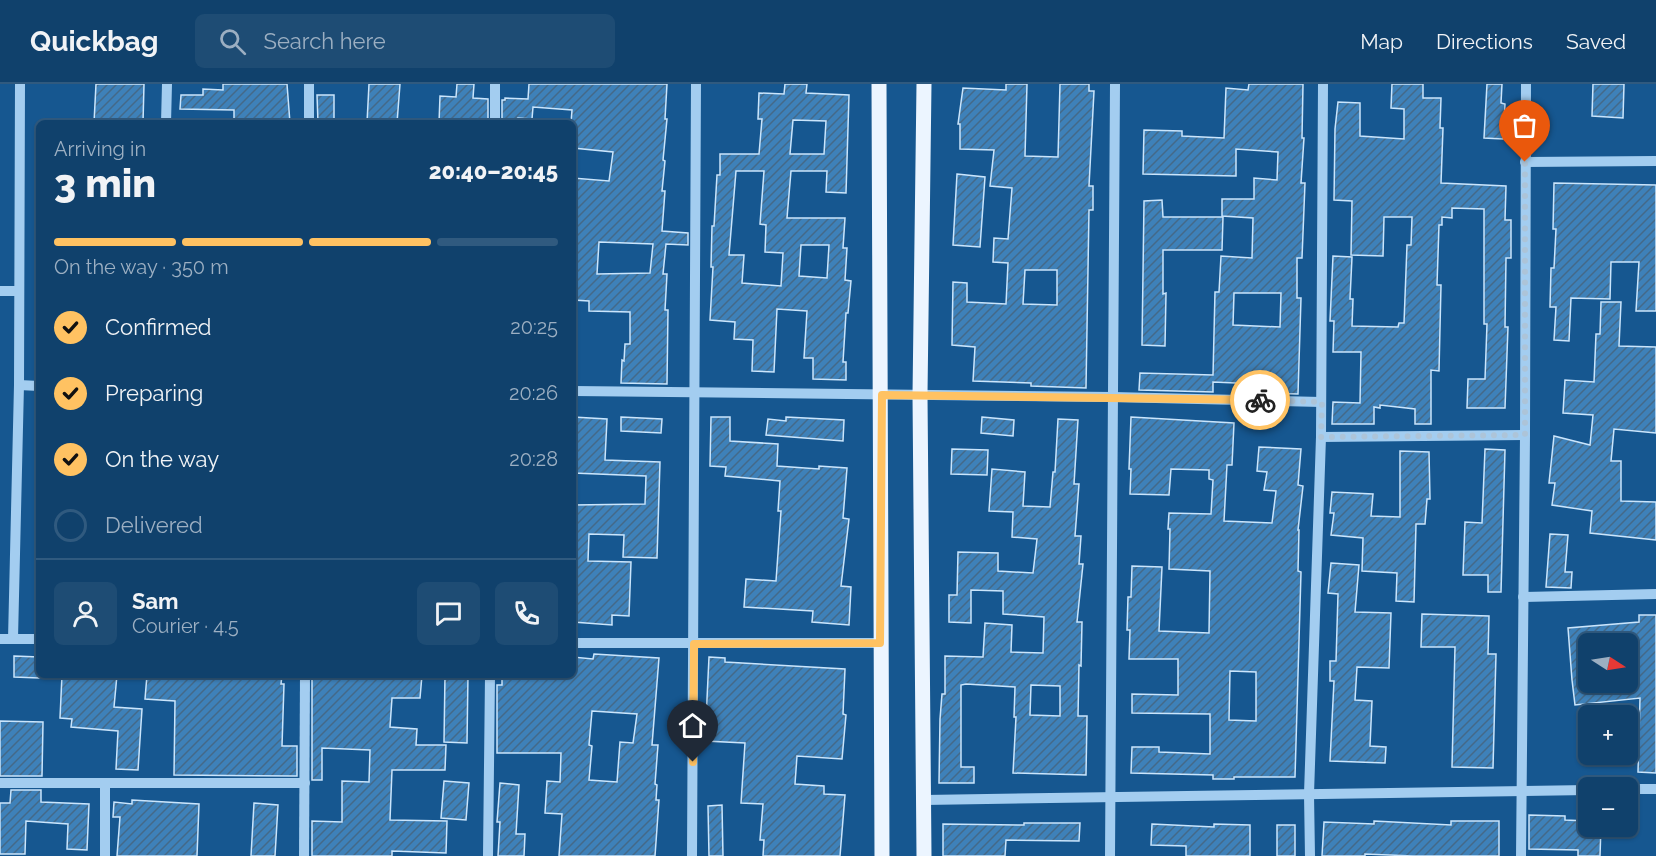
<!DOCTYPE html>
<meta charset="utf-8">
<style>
:root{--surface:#10416c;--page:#1e4c74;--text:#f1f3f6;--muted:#9cafc2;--line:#305a7f;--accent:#ffc262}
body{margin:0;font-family:Raleway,sans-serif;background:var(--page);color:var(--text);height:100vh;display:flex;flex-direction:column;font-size:22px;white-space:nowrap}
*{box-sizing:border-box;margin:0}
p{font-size:20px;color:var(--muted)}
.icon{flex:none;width:33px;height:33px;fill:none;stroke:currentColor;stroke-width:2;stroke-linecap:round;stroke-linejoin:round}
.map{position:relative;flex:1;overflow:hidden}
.drawer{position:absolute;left:36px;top:36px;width:540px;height:558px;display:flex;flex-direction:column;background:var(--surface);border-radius:9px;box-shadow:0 2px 4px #0004,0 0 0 2px var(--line)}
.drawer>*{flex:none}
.needle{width:39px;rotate:102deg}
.fabs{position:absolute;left:1578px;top:549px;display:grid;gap:12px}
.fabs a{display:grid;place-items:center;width:60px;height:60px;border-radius:9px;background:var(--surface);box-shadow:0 2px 4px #0004,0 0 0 2px var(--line);font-size:30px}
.pin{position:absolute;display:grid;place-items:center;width:51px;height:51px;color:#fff;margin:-62px -26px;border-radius:50% 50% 50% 0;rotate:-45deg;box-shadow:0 0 6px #0007}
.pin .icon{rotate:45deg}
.courier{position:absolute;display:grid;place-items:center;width:60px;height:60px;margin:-30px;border:4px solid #ffc262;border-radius:50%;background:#fff;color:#222;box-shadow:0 2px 8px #0007}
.headline em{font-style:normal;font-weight:800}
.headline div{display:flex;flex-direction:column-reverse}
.headline{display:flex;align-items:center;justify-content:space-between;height:102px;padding:0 18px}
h1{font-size:39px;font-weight:800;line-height:45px}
.bar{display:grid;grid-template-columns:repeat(4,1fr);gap:9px 6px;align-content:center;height:72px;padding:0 18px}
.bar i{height:8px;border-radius:4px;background:var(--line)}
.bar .on{background:var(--accent)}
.bar p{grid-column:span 4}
.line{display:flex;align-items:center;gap:15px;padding:0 18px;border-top:2px solid var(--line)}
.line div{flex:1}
.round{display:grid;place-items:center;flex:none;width:63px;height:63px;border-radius:9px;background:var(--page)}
ol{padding:0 18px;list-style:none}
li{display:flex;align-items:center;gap:18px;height:66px}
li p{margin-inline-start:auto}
li .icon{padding:6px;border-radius:50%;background:var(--accent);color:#111;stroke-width:4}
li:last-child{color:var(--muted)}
li i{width:33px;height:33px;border:3px solid var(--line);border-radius:50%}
header{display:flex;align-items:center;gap:36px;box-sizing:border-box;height:84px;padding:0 30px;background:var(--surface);border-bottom:2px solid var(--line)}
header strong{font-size:28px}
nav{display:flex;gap:33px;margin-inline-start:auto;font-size:21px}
.search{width:420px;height:54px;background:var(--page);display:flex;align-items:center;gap:15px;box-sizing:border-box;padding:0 21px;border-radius:9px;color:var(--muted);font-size:22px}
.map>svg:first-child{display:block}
.building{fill:url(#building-hatch);stroke:#cae5fc;stroke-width:1.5;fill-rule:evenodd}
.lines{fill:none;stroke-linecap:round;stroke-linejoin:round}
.minor{stroke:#a3cdf0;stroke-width:10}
.major{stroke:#ecf5ff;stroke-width:15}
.done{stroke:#adc4d8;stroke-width:6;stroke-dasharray:0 10.8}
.route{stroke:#ffc262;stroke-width:8}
</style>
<header>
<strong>Quickbag</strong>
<div class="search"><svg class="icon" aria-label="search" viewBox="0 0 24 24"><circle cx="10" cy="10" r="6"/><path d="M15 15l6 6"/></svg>Search here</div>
<nav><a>Map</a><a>Directions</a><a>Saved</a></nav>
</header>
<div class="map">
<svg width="1656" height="772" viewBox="0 0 1656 772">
<defs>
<pattern id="building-hatch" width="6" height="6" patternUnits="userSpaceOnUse" patternTransform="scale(1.5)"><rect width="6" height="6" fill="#3e81b9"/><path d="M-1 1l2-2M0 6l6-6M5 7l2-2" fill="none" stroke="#446988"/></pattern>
</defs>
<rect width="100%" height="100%" fill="#165790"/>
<g class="building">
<path d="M96,0H144L143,39H94Z"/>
<path d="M223,0H287L290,39H234V26L180,25L181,11H203V5L223,6Z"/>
<path d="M369,0H400L397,39H367Z"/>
<path d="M457,0H474L473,14L488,15V39H439L440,12L456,13Z"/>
<path d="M529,0H667L665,35H667L663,76L665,77L662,107H665L662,147L688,149V161L666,160L663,190H667L665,226H668L667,300L621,299L622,276L624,277L625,260H630V228L589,227V217L573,216V94L609,97L613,68L573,64V39H571L572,26L533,23L532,35L518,34V39H502V16H505V14L528,15ZM599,158L653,160L650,189L597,190Z"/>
<path d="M785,0H807L806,9L849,11L846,109L826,108L827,87H791L787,134H845L843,164H847L845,196L851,197L848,229H846L843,278H846V296L813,295V274H804L807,227L777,225L774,288L752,287L753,256L734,255L735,238L710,236L713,183H711L712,142H714L717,91H720V70H759L762,35H758L759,9L784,10ZM793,36L826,37L824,70H790ZM736,87H764L760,140L766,141L765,168L783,169L781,202L742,199L744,171H729ZM801,161H829L827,194L799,192Z"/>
<path d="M1006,0H1027L1025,72L1058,73L1060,0H1089V7H1094L1089,102H1093V126H1089L1086,304L1031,302V299L973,297L975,263L952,261L953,198L967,199V218L1006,220L1008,179L993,178L994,154L1008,155L1012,104L990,102L994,66L960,65V40H958L963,4L1006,6ZM1025,186H1057V221L1023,220Z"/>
<path d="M1249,0H1303L1302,54H1304L1301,99H1305L1302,174H1297V214H1301L1298,310L1257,309L1258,300L1213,298V308L1139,306L1140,289L1213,291L1215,208H1219L1221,172L1252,174L1253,134L1222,132V115H1254V94L1277,96L1278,68L1236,65V92L1143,90L1144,46L1182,47V52L1224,54L1226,4L1248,6ZM1234,209H1281L1280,243L1233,241Z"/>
<path d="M1392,0H1423V14H1441L1440,44H1443L1441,99L1506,102L1505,136H1511V174H1506L1505,243H1508L1505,324H1467L1468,295H1485L1487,240H1484V125L1452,124V134L1442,133V141H1439L1437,201H1441L1439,287L1431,286V340H1415V325L1380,321V324L1374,323V340H1332L1333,318L1360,319L1361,268H1333L1334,237H1330L1333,172L1352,173L1350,215H1353L1352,242L1398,243L1399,239H1404L1407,161H1411L1412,133H1384L1383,172L1351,171L1352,117L1334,116L1335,45L1338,18L1360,19V52L1404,55V25L1391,24Z"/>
<path d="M1487,0H1502L1501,19L1505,20L1503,55L1484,54Z"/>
<path d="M1593,0H1624L1623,34L1592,32Z"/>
<path d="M317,11H334V39H318Z"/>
<path d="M957,90L985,93L980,163L953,161Z"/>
<path d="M1554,99L1656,101V227H1636L1639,178H1611L1610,215L1571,214L1569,257L1554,256L1556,223H1550L1551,184H1554L1556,145H1553Z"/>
<path d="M1162,116L1163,133H1223L1222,166H1163V210L1166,209L1165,262L1142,261L1144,117Z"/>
<path d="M1601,218H1621L1619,262L1656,263V349L1614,345L1611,377H1621V417L1656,418V456L1590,449L1592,427L1552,421L1555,399H1549L1554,352L1590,361L1593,331L1563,329L1565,296L1594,298L1596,250H1600Z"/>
<path d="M573,333L607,335L605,376L660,378L657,474L623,473L624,451L589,450L588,477L631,478L629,532L612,531V541L573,538V421L645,420L646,392L573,389Z"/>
<path d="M621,333L662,335L661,349L621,347Z"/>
<path d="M711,333H730V357L778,360L777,382L819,385V382L847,384L843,434L849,435L841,502L851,503L849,541L812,538L813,527L744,523L746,495L776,497L781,427H778L780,397L725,392L726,383L710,382Z"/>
<path d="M786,333L844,336L843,357L766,351L768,335L786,337Z"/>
<path d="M982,333L1014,336L1013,352L981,349Z"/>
<path d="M1131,333L1234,339L1232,381H1227L1224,437L1272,439L1276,407L1264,406L1267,388L1257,387L1259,363L1301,365L1298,401L1303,402L1298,446H1299L1298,487L1301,488L1295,693H1234V695H1213V691L1131,689L1132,663H1159V668L1210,670V630L1132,629V610L1178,611V575H1129L1130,546H1127L1128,513H1131L1132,482L1162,483L1159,547L1209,549L1210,487L1169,485L1170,445H1168L1169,429L1211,430L1213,396L1209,395V386L1171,385L1169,411L1130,410L1131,385H1129ZM1230,587L1256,588V637L1229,636Z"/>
<path d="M1058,335L1078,336L1074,400H1079L1075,452H1081L1079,480H1083L1077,538H1082L1081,582L1079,581L1078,632H1087L1086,691L1013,689L1016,633H1014L1015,603L966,600L961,601V683H974V699H939L940,635L942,610H945V572L983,573L985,539L1012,541L1011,568L1043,569L1044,533L1003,530V507L971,506V539L949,538V511H957L958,468L998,469V487L1033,489L1037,455L1012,453L1013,428L989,427L992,385L1025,388L1023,422L1050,423L1053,388H1055ZM1031,601L1060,602V632L1030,631Z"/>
<path d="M952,365L988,366L987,391L951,390Z"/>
<path d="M1485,365L1505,366L1501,508H1488V491H1463L1465,438L1482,439Z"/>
<path d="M1400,367L1429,368L1430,415H1427L1425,440H1416L1414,518L1396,517L1397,489L1362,487L1363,454L1331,451L1334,429H1330L1332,408L1373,410L1371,432L1400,433Z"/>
<path d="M1550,450L1568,451L1565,488H1572L1571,504L1546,503Z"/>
<path d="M1331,479L1359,481L1355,528L1391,529L1389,584L1357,583L1355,616L1372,617L1370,662L1386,663L1385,679L1330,677L1334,597H1330V577H1336L1338,510L1328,509Z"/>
<path d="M1422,530L1489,532L1488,570H1496L1493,684L1452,683L1455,563H1421Z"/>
<path d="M1639,531H1656V689L1638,688L1640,614L1575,621L1572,596L1568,544L1639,538ZM1588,560H1628V598H1588Z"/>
<path d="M594,570L659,574L652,661H658L655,700L657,701L656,716H659L655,772H559L562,730L545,729L547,697L560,698L561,669H497V601H502V591H573V573L593,575ZM592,627L637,630L633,659L620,658L617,698L589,696L592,662L589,661Z"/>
<path d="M14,572L39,573V594L14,593Z"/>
<path d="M709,573L725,574V578L845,585L843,630L846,631L842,675L797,672L795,700L824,702V710L845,711L840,772H763L764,756H760L763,720L741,719L745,659L705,657Z"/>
<path d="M62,591H117L114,623L142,625L138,686L116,685L118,647L71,643L72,635L60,634Z"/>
<path d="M147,591H282L281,600H284L282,662H297V692L174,691L175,617L145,615Z"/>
<path d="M312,591H422L420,614H392L390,643L417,645L416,661H446L445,686H392L390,736L447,737L446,769L392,767V772H312V737L342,738V697L369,698L370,666L322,664V696H312Z"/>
<path d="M445,591H468L467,659L444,658Z"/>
<path d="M0,637L43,638L42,692H0Z"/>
<path d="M444,697L469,699L466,736L441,734Z"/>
<path d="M500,699L519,701L516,750H525L524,772H498L500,738H497Z"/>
<path d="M11,706H41V718L89,720L87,766L67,765L68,740L26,737L25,770H0V719H10Z"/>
<path d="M132,716L199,720L197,772H117L120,733H113L114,718L132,720Z"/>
<path d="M254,719L278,721L275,772H251Z"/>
<path d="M722,721L723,772H709L708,722Z"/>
<path d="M1529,731L1565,732V736L1588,737V742H1601L1600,772H1578V766L1529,765Z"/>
<path d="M1374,737L1451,741V737H1499V772H1413L1365,770V772H1322L1324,738L1374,740Z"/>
<path d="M1024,739H1080L1079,757L1006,756L1005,772H943V740L1024,741Z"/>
<path d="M1152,740L1214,743V740L1250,741V772H1186V762L1151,761Z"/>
<rect x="1277" y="741" width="18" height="31"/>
</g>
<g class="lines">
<g class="minor">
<path d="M166,39L167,0"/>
<path d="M309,39V0"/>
<path d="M495,39V0"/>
<path d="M1525,78L1656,77"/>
<path d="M0,207H18"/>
<path d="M19,301L39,302"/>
<path d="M573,307L1113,313L1321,318"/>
<path d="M1321,353L1525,351"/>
<path d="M1523,513L1656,510"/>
<path d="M0,555H39"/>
<path d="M13,555L19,301L20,0"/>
<path d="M573,559H880"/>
<path d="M0,699H305"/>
<path d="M105,700V772"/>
<path d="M1628,705H1656"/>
<path d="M924,716L1588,706"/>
<path d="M304,772L305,591"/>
<path d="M488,772L490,591"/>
<path d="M692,772L696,0"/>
<path d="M1110,772L1115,0"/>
<path d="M1310,772L1309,710L1321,353L1323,0"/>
<path d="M1521,772L1525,351L1526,0"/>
</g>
<g class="major">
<path d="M879,0L882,772"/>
<path d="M924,772L920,311L924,0"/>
</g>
</g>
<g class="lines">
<path class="done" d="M1260,316L1322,318L1321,353L1525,351V78"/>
<path class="route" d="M693,678L694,560L880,559L882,311L1260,316"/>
</g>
</svg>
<div class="fabs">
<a><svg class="needle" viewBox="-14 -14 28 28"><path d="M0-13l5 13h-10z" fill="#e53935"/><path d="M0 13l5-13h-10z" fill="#9cafc2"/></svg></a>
<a>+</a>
<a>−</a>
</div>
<div class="pin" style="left:1525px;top:78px;background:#ea580c"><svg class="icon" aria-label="bag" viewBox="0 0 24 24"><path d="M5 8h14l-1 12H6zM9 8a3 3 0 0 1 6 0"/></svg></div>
<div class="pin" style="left:693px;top:678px;background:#1f2937"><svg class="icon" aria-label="home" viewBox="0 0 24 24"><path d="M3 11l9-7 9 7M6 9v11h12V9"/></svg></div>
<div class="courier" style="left:1260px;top:316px"><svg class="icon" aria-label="bike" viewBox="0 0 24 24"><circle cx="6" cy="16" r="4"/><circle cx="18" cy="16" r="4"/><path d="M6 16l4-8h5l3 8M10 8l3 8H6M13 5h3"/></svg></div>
<section class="drawer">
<div class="headline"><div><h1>3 min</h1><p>Arriving in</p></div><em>20:40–20:45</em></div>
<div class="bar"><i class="on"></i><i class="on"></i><i class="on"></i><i></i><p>On the way · 350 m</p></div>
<ol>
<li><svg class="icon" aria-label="check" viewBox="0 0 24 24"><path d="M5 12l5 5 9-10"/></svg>Confirmed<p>20:25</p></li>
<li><svg class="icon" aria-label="check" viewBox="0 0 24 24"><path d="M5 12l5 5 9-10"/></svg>Preparing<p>20:26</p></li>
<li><svg class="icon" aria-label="check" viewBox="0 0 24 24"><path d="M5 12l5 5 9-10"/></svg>On the way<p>20:28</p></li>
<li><i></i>Delivered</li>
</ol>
<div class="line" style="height:108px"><a class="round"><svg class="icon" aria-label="person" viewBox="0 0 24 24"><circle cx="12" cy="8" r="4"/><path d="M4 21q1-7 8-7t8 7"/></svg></a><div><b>Sam</b><p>Courier · 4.5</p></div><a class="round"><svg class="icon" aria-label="chat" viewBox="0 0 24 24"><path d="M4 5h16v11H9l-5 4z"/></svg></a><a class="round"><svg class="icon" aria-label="phone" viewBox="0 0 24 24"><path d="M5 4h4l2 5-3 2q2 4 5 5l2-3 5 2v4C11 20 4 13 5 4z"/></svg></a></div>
</section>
</div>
